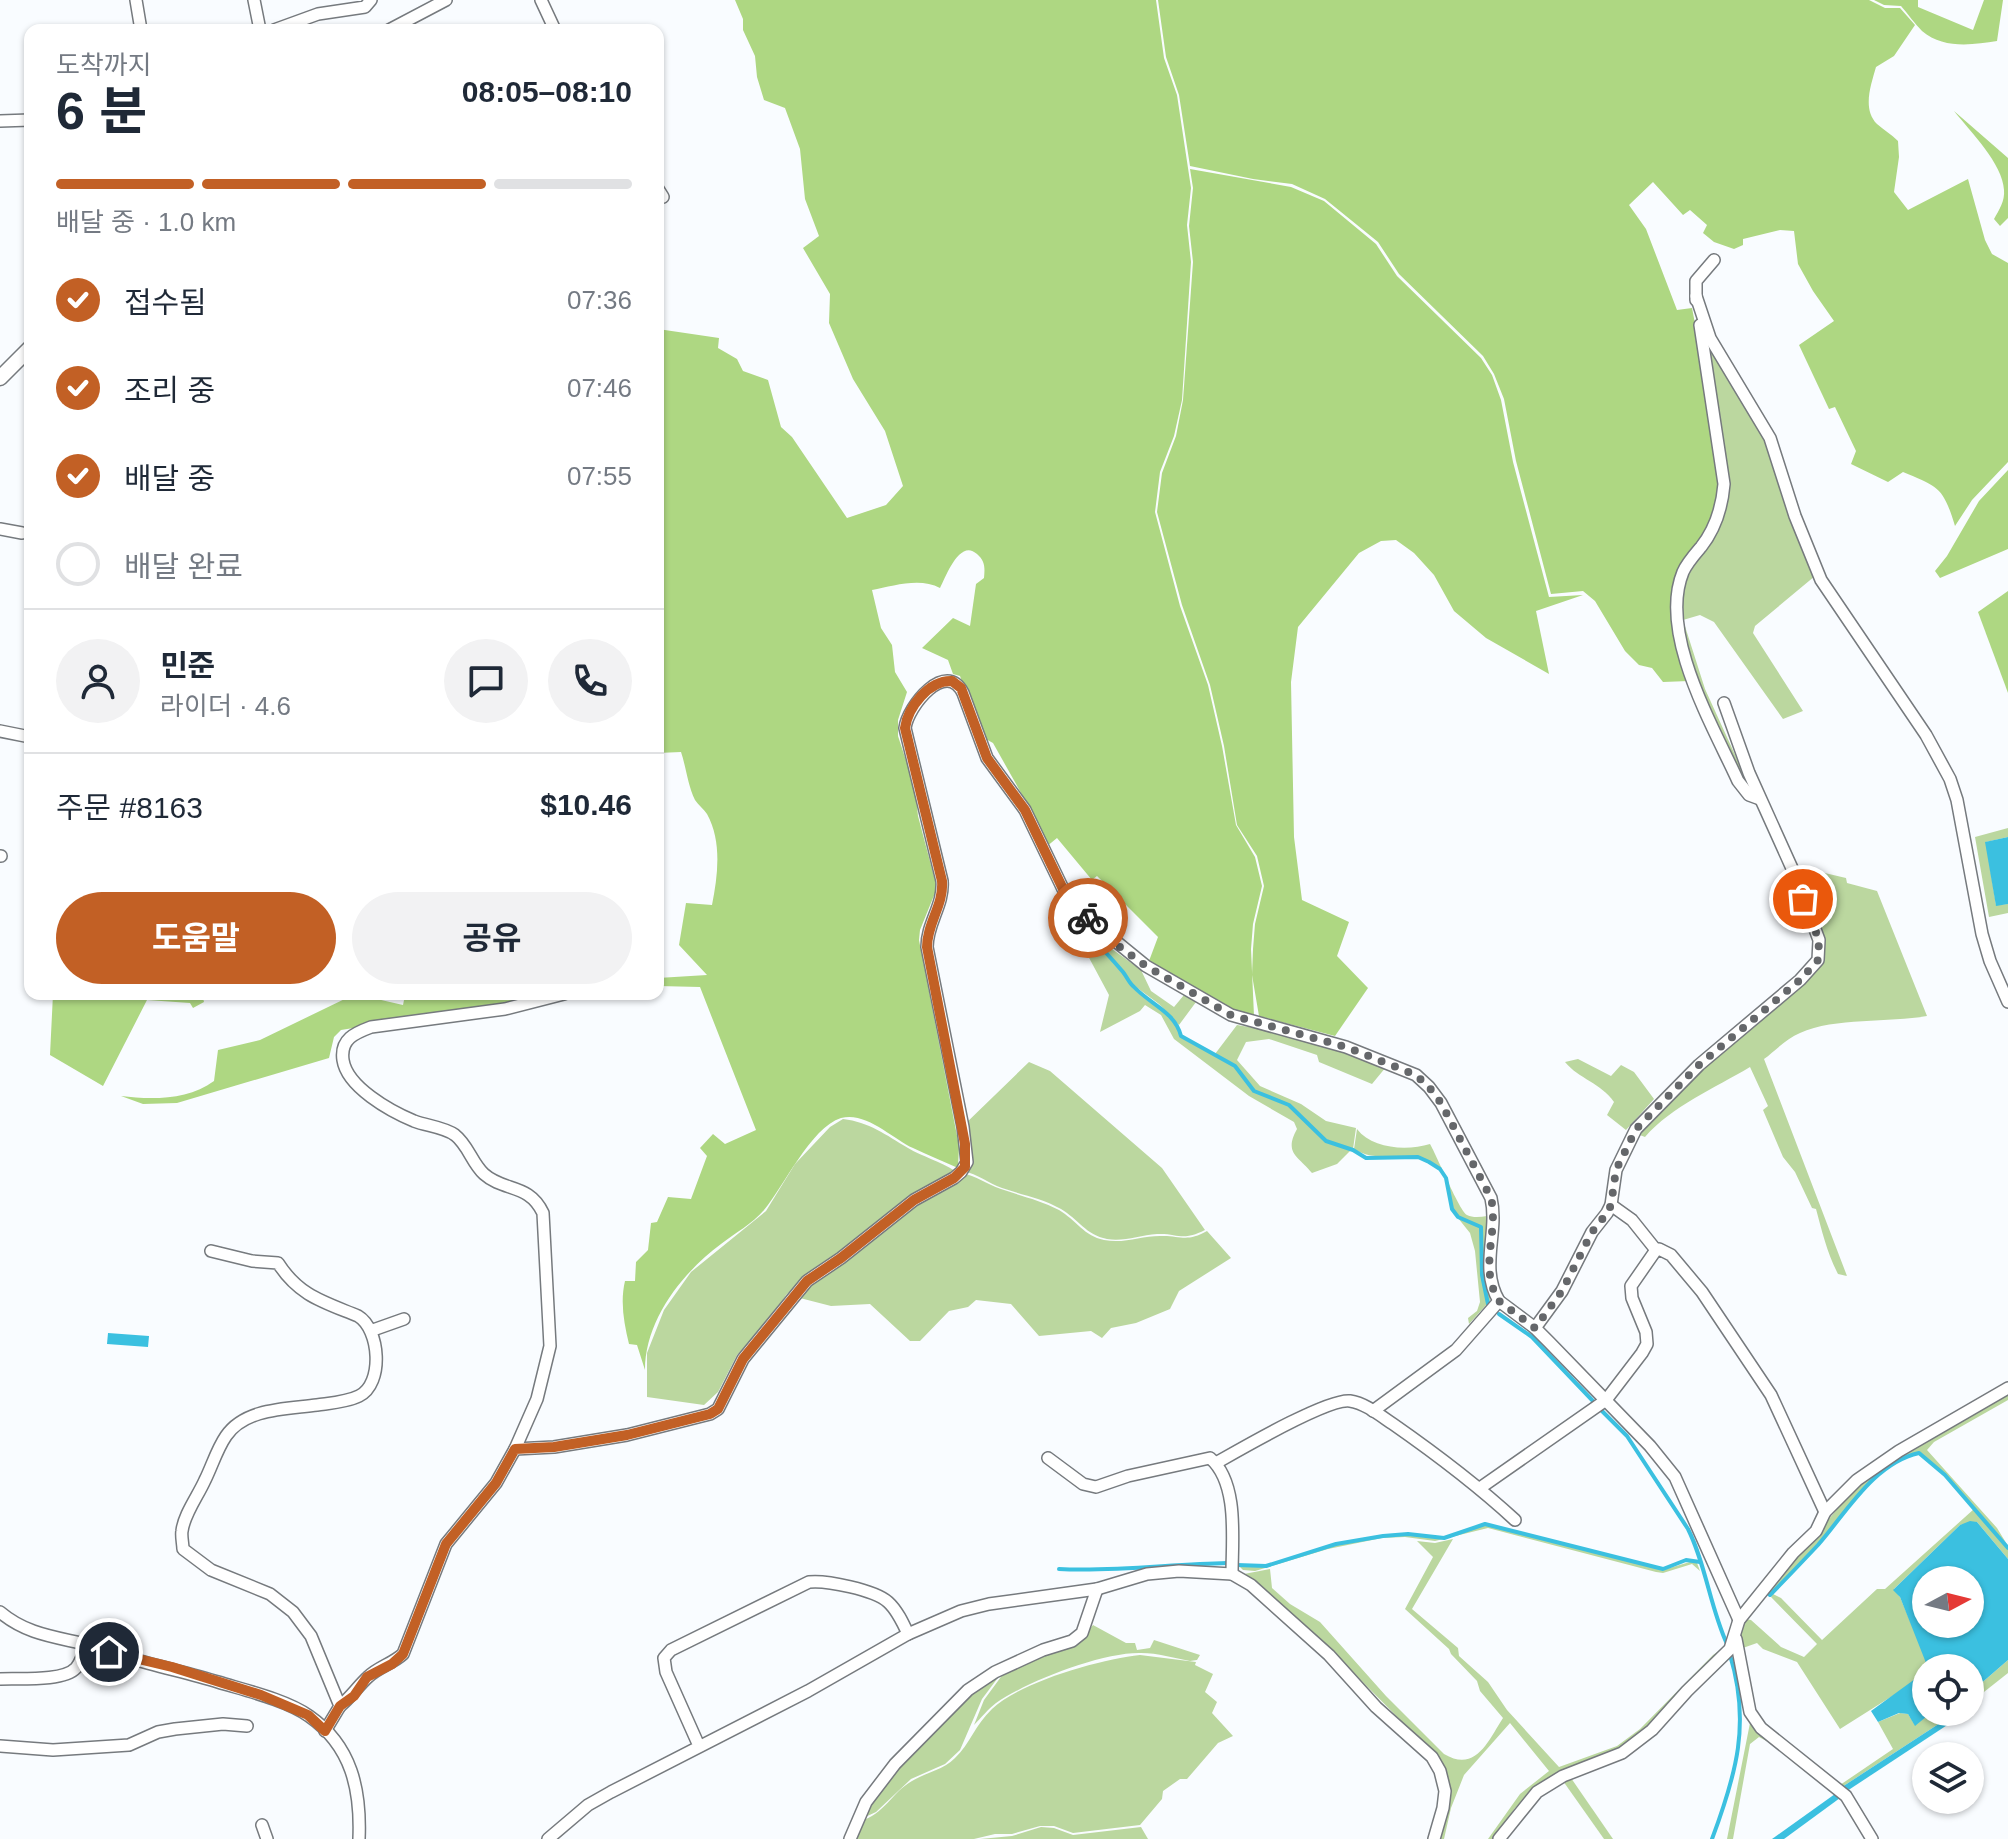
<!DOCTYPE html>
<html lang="ko">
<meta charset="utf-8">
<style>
:root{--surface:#fff;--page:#f2f2f3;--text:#1f2937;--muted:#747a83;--line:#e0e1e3;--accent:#c26025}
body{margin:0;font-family:Arial,"Noto Sans KR",sans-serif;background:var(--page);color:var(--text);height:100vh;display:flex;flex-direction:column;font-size:30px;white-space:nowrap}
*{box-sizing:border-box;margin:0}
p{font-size:26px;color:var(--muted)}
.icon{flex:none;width:44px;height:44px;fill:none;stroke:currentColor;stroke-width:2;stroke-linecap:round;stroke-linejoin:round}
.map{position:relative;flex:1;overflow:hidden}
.drawer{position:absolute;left:24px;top:24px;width:640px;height:976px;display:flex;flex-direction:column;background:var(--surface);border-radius:16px;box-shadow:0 2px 6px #0004}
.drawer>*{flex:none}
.needle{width:52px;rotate:83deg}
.controls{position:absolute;left:1912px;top:1566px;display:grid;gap:16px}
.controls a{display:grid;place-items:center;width:72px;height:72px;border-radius:50%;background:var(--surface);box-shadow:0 2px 6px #0004;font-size:40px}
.pin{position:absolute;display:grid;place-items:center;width:68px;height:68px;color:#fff;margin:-34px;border:4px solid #fff;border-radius:50%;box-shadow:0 2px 8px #0007}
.courier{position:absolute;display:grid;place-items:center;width:80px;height:80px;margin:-40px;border:6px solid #c26025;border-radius:50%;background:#fff;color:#222;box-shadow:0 2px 10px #0007}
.overview em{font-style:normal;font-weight:700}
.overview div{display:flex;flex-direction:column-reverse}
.overview{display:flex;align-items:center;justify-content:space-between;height:136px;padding:0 32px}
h1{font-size:52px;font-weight:700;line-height:60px}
.bar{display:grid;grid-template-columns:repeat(4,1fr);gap:12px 8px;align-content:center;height:96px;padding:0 32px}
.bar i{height:10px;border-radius:6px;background:var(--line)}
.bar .selected{background:var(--accent)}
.bar p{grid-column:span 4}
.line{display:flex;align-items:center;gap:20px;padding:0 32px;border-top:2px solid var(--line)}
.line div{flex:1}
.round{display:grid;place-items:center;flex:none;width:84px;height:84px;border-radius:42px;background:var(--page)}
ol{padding:0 32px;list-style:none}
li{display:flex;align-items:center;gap:24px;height:88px}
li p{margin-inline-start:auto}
li .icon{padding:8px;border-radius:50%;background:var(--accent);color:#fff;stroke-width:4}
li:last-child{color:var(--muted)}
li i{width:44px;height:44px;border:4px solid var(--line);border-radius:50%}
.action{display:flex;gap:16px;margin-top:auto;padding:16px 32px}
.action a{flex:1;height:92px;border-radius:48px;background:var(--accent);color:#fff;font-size:32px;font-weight:700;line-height:92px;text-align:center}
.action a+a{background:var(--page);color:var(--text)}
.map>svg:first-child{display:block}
.green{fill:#bbd79f}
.forest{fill:#aed782}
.water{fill:#3bc0e0;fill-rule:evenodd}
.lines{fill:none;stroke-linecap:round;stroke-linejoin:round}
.stream{stroke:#3bc0e0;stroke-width:4}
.minor-casing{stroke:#767a7e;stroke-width:14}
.tertiary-casing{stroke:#767a7e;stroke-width:17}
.minor{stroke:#fff;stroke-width:11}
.tertiary{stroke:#fff;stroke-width:14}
.done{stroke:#65676a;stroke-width:8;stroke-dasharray:0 14.4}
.route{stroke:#c26025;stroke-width:10}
</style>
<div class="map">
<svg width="2008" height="1839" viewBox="0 0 2008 1839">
<rect width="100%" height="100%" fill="#f9fcff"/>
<g class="green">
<path d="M1702,322L1761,428L1815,576L1755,626L1753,633L1803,711L1783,719L1714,622L1700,615L1683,620L1705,689L1752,792L1743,784L1693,677L1680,611L1684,582L1718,529Z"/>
<path d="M2008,828V837L1986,842L1996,905L2008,904V913L1989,917L1975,837Z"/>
<path d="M1812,870L1846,878L1847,883L1877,891L1927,1016C1889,1023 1835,1017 1800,1033C1787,1038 1775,1051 1764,1059L1847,1276L1838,1274C1827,1253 1822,1231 1816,1209L1812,1208L1795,1172L1783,1157L1763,1110L1768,1106L1750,1067C1715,1088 1672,1106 1645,1137L1637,1134L1692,1077L1817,970C1837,942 1810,901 1799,873Z"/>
<path d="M1064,905L1078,909L1107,936L1112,949L1141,970L1151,991L1174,1007L1184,995L1196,1002L1179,1025L1159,1004L1132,984L1126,974L1081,925L1065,912Z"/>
<path d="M1065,913C1086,931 1105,952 1123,973C1127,978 1129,984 1133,988C1150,1005 1174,1012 1180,1037L1234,1066L1254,1092L1289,1106L1325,1142L1351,1150L1337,1164L1312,1173C1297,1155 1284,1153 1297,1129L1294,1122L1249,1096L1174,1039L1161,1015L1145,1005L1140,1011L1100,1032L1109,995Z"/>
<path d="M1237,1025L1306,1037L1386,1067L1372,1084L1319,1062L1317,1055L1269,1039L1246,1042L1237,1060L1260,1086L1301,1104L1326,1121L1356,1128L1353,1149L1326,1141L1290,1105L1255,1090L1235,1065L1215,1054Z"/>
<path d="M1578,1059L1611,1076L1621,1065L1634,1072L1654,1099L1626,1130L1607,1115L1614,1102C1601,1083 1579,1079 1565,1062Z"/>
<path d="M1029,1062L1050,1071L1162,1168L1205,1230C1181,1242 1179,1233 1157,1234C1140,1235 1124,1242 1107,1239C1086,1235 1078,1219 1061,1209C1042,1198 1022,1195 1002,1188C988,1183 978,1174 963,1171V1126Z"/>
<path d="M843,1119C869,1122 886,1135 908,1148C923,1157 940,1161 955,1171L805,1278L786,1295L767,1325L737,1355L718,1392L704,1405L647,1397V1353L664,1310L691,1272L766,1211L795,1164L830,1127Z"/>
<path d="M1357,1129C1372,1149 1407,1151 1430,1144C1437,1156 1460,1212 1467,1215C1473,1218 1480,1217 1487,1216L1485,1256L1491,1297L1489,1304L1483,1275L1482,1226C1475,1223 1465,1221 1459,1216C1443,1204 1455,1177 1432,1163C1407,1148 1379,1165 1354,1149Z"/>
<path d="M961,1173C977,1176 986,1184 1001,1189C1021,1196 1040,1200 1059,1210C1076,1220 1084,1236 1104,1240C1124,1244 1141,1236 1160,1236C1180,1235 1186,1243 1207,1231L1231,1258L1179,1291L1170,1309L1136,1323L1111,1328L1102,1338L1091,1331L1039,1336L1011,1304L976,1300L968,1307L949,1311L920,1341H910L870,1304L831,1306L796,1297L808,1282Z"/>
<path d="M1458,1218L1480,1227L1481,1275L1487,1304L1469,1324L1468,1318L1477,1311L1480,1302L1475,1251L1470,1233Z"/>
<path d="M2008,1393V1400L1934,1442L1927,1450L1997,1528L2008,1546L1946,1474L1919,1452L1896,1462L1868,1484L1817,1544L1770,1594L1768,1592L1849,1495L1870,1474Z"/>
<path d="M1974,1509L2008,1549V1559L1977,1522L1960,1525L1894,1589L1900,1597L1928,1664L1926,1679L1924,1676L1840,1729L1797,1662L1763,1649L1757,1643L1740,1649L1739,1635L1745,1619L1751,1620L1781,1647L1804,1657L1817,1644L1771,1597L1773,1594L1781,1598L1822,1640L1877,1589H1885Z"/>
<path d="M1485,1525L1663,1570L1693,1561L1697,1563L1700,1571L1692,1564L1663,1573L1656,1572L1488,1528L1435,1541L1405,1537L1382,1538L1328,1549L1255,1571L1243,1570L1239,1566L1266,1567L1336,1545L1383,1536L1408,1535L1444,1539Z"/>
<path d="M1453,1539L1412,1609L1458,1648L1459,1656L1488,1682L1507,1710L1559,1767L1617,1746L1640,1729L1713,1655L1724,1647L1726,1651L1629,1745L1536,1787L1515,1808L1494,1839H1488L1520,1794L1549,1771L1510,1723L1464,1775L1451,1808L1444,1839H1439C1443,1815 1455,1784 1441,1761L1330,1649L1244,1574L1270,1569L1272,1588L1290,1604L1320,1622L1386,1696L1444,1754C1476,1773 1488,1741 1503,1718L1480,1691L1477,1681L1451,1654L1449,1649L1405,1609L1433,1557L1417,1541L1435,1543Z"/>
<path d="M1093,1625L1126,1643H1135L1137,1650L1150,1648L1154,1640L1200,1655L1197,1660L1190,1661C1174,1658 1158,1653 1141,1653C1102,1652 1028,1681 996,1703C988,1709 981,1718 974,1725L984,1700L1006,1670L1083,1637Z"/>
<path d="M1140,1655L1196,1662L1195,1665L1213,1674L1205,1692L1217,1702L1212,1713L1233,1736L1218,1743L1187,1779H1180L1163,1791L1162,1799L1140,1825L1073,1833L1054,1826H1040L1012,1834H995L974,1839H853L860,1821C884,1815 892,1792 912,1781C927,1772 943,1770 955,1758C970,1744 975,1725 992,1709C1020,1682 1101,1659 1140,1655Z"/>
<path d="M2008,1660V1673L1970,1703V1693Z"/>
<path d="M1003,1671L982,1699L960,1750L945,1764L911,1779L876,1812L861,1819L886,1781L969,1691Z"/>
<path d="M1932,1712H1957L1842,1787L1840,1785L1893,1749L1878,1722L1900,1713L1908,1714L1915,1725Z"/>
<path d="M1750,1723L1774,1745L1759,1737L1750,1744L1733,1839H1727Z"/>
<path d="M1571,1778L1613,1839H1604L1563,1781Z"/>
<path d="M1041,1827L1054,1828L1073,1835L1141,1827L1148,1839H980L1012,1836Z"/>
</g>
<g class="forest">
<path d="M735,0H1156L1164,58L1177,95L1191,188L1187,225L1191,262L1182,400L1174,436L1160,472L1155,512L1180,606L1208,685L1222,746L1236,825L1255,857L1262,886L1253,924L1251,949L1254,1016L1235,1011L1149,961L1158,937L1097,876L1092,880L1057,838L1046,847L1038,823L993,743L982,737L960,676L953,674L948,660L922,648L953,618L970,626L976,584L984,578C985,567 985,561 977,554C960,538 946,576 940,588C920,577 893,586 872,590L881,628L892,645L895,672L907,692L898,720V736L915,788L918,816L937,888L920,930L919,940L959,1146L958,1168C943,1161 927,1155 913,1148C893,1139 866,1111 841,1118C811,1127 783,1188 764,1210C752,1224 735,1233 721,1244C682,1273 645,1320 645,1370L637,1345L629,1344C624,1323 620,1302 625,1281H635L636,1262L648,1250L651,1223L657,1222L668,1197L691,1199L707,1156L700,1148L713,1134L725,1144L756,1130L700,987L658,986V978L707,975L679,945L686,903L712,905C718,875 722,841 707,814C704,809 698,805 695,800C688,786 686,767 681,752L658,753V329L719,338L718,348L737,359L743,371L768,380L781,427L792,437L847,518L886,505L903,486L885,431L853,379L829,323L830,294L803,248L819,236L805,199L800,149L785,108L764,100L757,77L755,56L743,30V19Z"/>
<path d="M1158,0H1869L1885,8H1900L1915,25L1894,56L1876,67C1871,85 1862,109 1877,124C1884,130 1891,134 1898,141L1899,157L1894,192L1908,210L1968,179L1985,240L1992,254L2008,263V462L1972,500L1955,526C1943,487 1939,487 1903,472L1888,482L1851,464L1856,451L1835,407L1829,409L1799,345L1834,321L1813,291L1798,264L1794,231L1780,230L1743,239V245L1734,249L1714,242L1703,233L1707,225L1690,210L1683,215L1653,182L1629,205L1646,229L1677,310L1692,308L1709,396L1720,488L1717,509L1705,533L1677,570L1674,635L1689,681L1663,682L1652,668L1639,665L1625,651L1595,601L1583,591L1551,594L1516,461L1504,399L1494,374L1483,356L1399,274L1378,242L1325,199L1292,184L1253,179L1190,166L1179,95L1166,57Z"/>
<path d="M1874,0H1918V7L1973,30L1984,0H2003L1997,41C1972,45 1943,49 1922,31C1915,24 1908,14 1901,6L1884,5Z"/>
<path d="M1954,111L2008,158V218L2000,226L1994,219C1999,210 2005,201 2004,190C2003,164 1970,131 1954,111Z"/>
<path d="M1190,169L1291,187L1324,201L1376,244L1397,276L1481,358L1492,375L1501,400L1513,462L1549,597L1583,595L1536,611L1549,674L1486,638L1454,611L1434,575L1414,553L1396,540L1381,541L1359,553L1298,627L1291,682L1294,837L1302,900L1349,922L1337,956L1368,988L1335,1036L1259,1016L1252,975L1253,949L1255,924L1264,886L1257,856L1237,825L1224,746L1210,685L1182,605L1157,512L1162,473L1176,436L1183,400L1193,262L1189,226L1193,188Z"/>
<path d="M2008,470V549L1940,578L1935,571L1947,556L1979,501Z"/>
<path d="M2008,591V693L1978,612Z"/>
<path d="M53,994H202L204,1002L193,1008L190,1003L147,1000L103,1086L50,1055Z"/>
<path d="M355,994L403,1005L405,995L402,994H541L490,1006L341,1030L334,1037L329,1058L177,1103L143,1104L121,1096C152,1100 188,1100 214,1081L218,1050L260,1040Z"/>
</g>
<g class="water">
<path d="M2008,837V904L1996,906L1985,842Z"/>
<path d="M108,1333L149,1336L148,1347L107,1344Z"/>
<path d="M1970,1521L1977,1522L2008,1559V1660L1970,1693V1668H1928L1900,1597L1893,1590L1960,1525ZM1926,1580H1970V1624H1926Z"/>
<path d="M1924,1676L1926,1712H1932L1915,1726L1908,1714L1899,1713L1878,1722L1871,1711L1915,1679Z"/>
<path d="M1957,1712H1967L1847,1791L1842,1787Z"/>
<path d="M1835,1794L1840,1798L1784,1839H1772Z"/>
</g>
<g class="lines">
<g class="stream">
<path d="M1059,913H1065C1086,930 1105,951 1123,972C1127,977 1129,983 1134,987C1150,1004 1175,1012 1181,1036L1235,1066L1254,1091L1289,1105L1326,1141L1353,1150L1366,1158L1418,1157L1429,1162L1440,1169L1446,1178L1452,1209L1458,1217L1481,1227L1482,1275L1488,1304"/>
<path d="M1499,1314L1532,1337L1592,1400"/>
<path d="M1601,1410L1627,1436L1688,1529C1706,1565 1710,1607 1727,1644"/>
<path d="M1237,1565L1266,1566L1336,1544L1383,1536L1408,1534L1444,1538L1485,1524L1663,1569L1686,1560L1700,1562"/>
<path d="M1059,1569C1115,1572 1171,1564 1227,1563"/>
<path d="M1768,1593L1770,1595C1786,1579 1802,1562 1818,1545C1846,1513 1874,1463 1919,1453L1945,1475L2008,1548"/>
<path d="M1712,1839C1736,1775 1751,1723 1730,1655"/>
</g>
<defs>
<g id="minor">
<path d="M136,0L141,30"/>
<path d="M254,0L260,30"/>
<path d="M541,0L555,30"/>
<path d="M274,30L318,14L365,7L371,0"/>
<path d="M389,30L446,0"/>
<path d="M0,121L30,120"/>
<path d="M658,189L663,197"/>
<path d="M1696,296L1710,338L1770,438L1795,516L1821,580L1926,735L1950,779L1957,800L1982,934L1990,961L2008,1002"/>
<path d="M1696,300V281L1714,260"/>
<path d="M1700,325L1724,484C1722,508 1716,528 1701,547C1695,554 1687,563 1683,572C1658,633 1713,726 1738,781L1749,795L1760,799"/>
<path d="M0,529L22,533"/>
<path d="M0,731L30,737"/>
<path d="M0,856H1"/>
<path d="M1611,1205L1632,1220L1656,1250"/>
<path d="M211,1251L252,1261L278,1263C299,1296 324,1302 358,1316C380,1329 384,1384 359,1396C347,1402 331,1403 317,1405C287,1409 245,1408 226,1436C217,1449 212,1466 205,1480C198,1496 184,1514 182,1531C181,1536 183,1544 183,1549L211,1570L270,1594L293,1612L311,1636L340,1706L325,1731"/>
<path d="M1535,1328L1562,1291L1592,1232L1607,1213L1611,1205L1616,1170L1636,1129L1699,1065L1800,980L1818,960L1819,940L1795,875L1749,773L1724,703"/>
<path d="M373,1330L404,1319"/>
<path d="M1373,1411L1456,1350L1499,1301"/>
<path d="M515,1449L554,1447L627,1435L710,1414L718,1409L743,1359L807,1281L841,1258L914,1200L954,1178L961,1172L967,1162L963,1127L927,947C927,923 944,905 942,881L905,728C908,706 946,659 963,693L987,758L1025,810L1064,891L1097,926L1146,966L1231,1015L1346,1047L1416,1075L1429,1087L1441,1103L1491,1198C1499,1233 1479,1267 1499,1301L1535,1328L1549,1342L1650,1446L1675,1477L1739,1620"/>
<path d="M1048,1458L1083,1484L1096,1487L1128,1476L1210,1458C1239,1483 1232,1540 1232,1574"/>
<path d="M1216,1463C1239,1450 1328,1398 1350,1401C1365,1403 1381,1416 1393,1424C1436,1454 1476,1484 1515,1520"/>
<path d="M1480,1488L1606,1400L1642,1353L1647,1344L1646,1332L1632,1298L1631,1286L1656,1250L1659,1249L1671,1255L1702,1292L1771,1395L1825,1512"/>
<path d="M0,1612C27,1635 57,1637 89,1645C103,1649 116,1655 130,1658C159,1667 189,1673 218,1682C244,1690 287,1700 309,1716C352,1746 361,1790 359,1839"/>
<path d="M908,1634L961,1611L989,1604L1097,1589L1147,1574L1179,1571L1232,1574L1251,1585L1329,1655L1376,1707L1432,1757L1440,1771L1445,1791L1443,1808L1434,1839"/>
<path d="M1736,1639L1750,1712L1761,1728L1846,1796L1872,1839"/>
<path d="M0,1679C18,1678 63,1682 76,1668C81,1662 84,1652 86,1645"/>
<path d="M340,1706C351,1697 358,1686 368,1677C378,1667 392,1664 403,1654L446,1544L496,1483L515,1449L537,1399L550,1346L543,1213C529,1183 504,1192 484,1174C472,1163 468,1145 455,1135C444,1127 427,1126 414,1121C390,1111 347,1087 343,1060C340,1039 355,1033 371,1027L505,1009L564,994"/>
<path d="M0,1746L53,1750L129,1745L158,1732L175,1729L223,1724L247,1726"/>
<path d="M262,1825L267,1839"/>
<path d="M548,1839L588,1805L611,1792L808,1691L908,1634C903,1623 897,1610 888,1602C875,1590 826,1580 809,1582L671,1650L664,1658L666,1672L699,1746"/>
<path d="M850,1839L866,1802L895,1764L968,1690L995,1672L1043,1650L1072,1641L1082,1633L1097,1589"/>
<path d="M1499,1839L1537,1792L1563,1776L1622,1753L1652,1730L1687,1691L1730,1649L1739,1620L1793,1553L1816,1531L1825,1512L1857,1480L1899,1451L2008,1388"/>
</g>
<path id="tertiary" d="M0,378L30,348"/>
</defs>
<use href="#minor" class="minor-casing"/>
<use href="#tertiary" class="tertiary-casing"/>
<use href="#minor" class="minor"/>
<use href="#tertiary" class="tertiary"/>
</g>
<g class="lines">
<path class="done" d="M1088,918L1117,945L1146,966L1231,1015L1346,1047L1416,1075L1429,1087L1441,1103L1491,1198C1499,1233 1478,1267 1499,1301L1535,1328L1562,1291L1592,1232L1607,1213L1611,1205L1616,1170L1636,1129L1699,1065L1800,980L1818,960L1819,940L1803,899"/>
<path class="route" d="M109,1652L172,1667L261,1695L308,1715L325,1731L340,1706L354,1696L367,1677L392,1664L403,1654L446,1544L496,1483L515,1449L554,1447L627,1435L710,1414L718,1409L743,1359L807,1281L841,1258L914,1200L954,1178L965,1167V1144L927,947C927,923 944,905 942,881L905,728C908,707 929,680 952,681L961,688L987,758L1025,810L1064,891L1088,918"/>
</g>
</svg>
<div class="controls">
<a><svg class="needle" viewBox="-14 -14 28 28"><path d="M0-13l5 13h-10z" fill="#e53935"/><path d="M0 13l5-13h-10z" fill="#747a83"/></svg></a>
<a><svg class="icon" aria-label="locate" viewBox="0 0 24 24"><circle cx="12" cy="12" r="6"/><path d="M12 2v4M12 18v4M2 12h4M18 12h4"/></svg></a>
<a><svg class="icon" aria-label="layers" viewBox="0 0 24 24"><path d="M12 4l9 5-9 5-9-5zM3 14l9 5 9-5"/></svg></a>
</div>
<div class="pin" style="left:1803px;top:899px;background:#ea580c"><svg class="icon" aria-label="bag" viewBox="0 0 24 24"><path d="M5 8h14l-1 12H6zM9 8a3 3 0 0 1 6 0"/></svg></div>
<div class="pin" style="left:109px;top:1652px;background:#1f2937"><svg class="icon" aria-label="home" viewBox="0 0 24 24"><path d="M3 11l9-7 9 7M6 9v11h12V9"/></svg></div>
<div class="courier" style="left:1088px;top:918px"><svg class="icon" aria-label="bike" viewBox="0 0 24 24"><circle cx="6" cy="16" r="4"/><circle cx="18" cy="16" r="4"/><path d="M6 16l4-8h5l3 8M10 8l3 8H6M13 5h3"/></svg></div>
<section class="drawer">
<div class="overview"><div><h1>6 분</h1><p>도착까지</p></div><em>08:05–08:10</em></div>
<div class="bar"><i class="selected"></i><i class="selected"></i><i class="selected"></i><i></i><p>배달 중 · 1.0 km</p></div>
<ol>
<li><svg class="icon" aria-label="check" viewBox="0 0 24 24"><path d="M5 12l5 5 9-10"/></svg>접수됨<p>07:36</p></li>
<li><svg class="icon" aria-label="check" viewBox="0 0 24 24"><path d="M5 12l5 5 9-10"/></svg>조리 중<p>07:46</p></li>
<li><svg class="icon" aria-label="check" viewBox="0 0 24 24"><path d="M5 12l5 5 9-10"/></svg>배달 중<p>07:55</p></li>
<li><i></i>배달 완료</li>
</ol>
<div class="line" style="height:144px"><a class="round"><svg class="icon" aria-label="person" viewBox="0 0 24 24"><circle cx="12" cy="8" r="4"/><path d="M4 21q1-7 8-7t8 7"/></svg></a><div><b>민준</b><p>라이더 · 4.6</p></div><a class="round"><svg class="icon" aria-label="chat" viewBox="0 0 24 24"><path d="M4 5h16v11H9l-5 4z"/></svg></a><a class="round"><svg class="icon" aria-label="phone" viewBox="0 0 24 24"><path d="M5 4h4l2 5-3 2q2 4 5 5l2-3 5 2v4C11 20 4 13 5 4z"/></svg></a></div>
<div class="line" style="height:104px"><div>주문 #8163</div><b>$10.46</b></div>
<div class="action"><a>도움말</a><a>공유</a></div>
</section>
</div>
